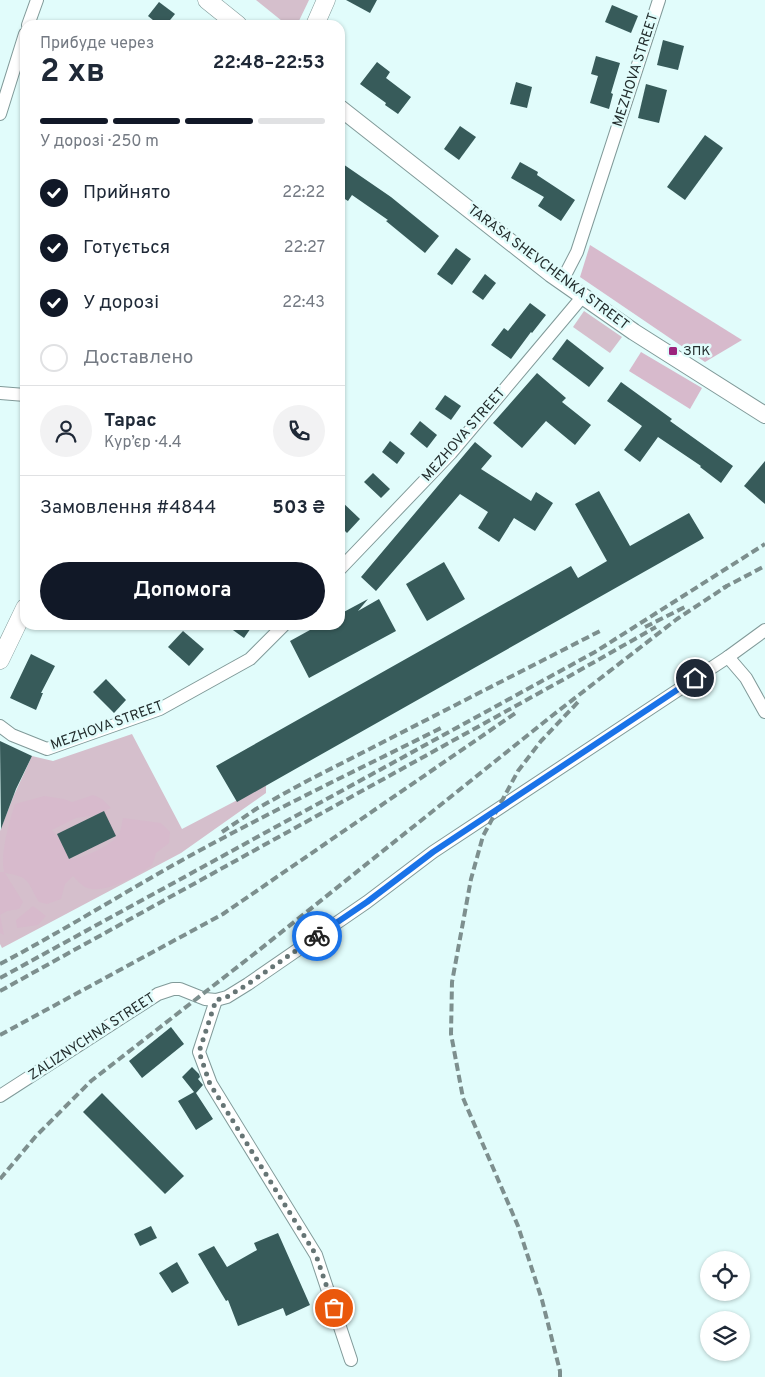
<!DOCTYPE html>
<html lang="uk">
<meta charset="utf-8">
<style>
:root{--surface:#fff;--page:#f2f2f3;--text:#1f2937;--muted:#747a83;--line:#e0e1e3;--accent:#111827}
body{margin:0;font-family:Overpass,sans-serif;background:var(--page);color:var(--text);height:100vh;display:flex;flex-direction:column;font-size:19px;white-space:nowrap}
*{box-sizing:border-box;margin:0}
p{font-size:16px;color:var(--muted)}
.icon{flex:none;width:28px;height:28px;fill:none;stroke:currentColor;stroke-width:2;stroke-linecap:round;stroke-linejoin:round}
.map{position:relative;flex:1;overflow:hidden}
.drawer{position:absolute;left:20px;top:20px;width:325px;height:610px;display:flex;flex-direction:column;background:var(--surface);border-radius:15px;box-shadow:0 1px 4px #0004}
.drawer>*{flex:none}
.controls{position:absolute;left:700px;top:1251px;display:grid;gap:10px}
.controls a{display:grid;place-items:center;width:50px;height:50px;border-radius:50%;background:var(--surface);box-shadow:0 1px 4px #0004;font-size:25px}
.pin{position:absolute;display:grid;place-items:center;width:42px;height:42px;color:#fff;margin:-21px;border:2px solid #fff;border-radius:50%;box-shadow:0 1px 5px #0007}
.courier{position:absolute;display:grid;place-items:center;width:50px;height:50px;margin:-25px;border:4px solid #1a73e8;border-radius:50%;background:#fff;color:#222;box-shadow:0 1px 6px #0007}
.summary em{font-style:normal;font-weight:700}
.summary div{display:flex;flex-direction:column-reverse}
.summary{display:flex;align-items:center;justify-content:space-between;height:85px;padding:0 20px}
h1{font-size:32px;font-weight:700;line-height:38px}
.bar{display:grid;grid-template-columns:repeat(4,1fr);gap:8px 5px;align-content:center;height:60px;padding:0 20px}
.bar i{height:6px;border-radius:4px;background:var(--line)}
.bar .current{background:var(--accent)}
.bar p{grid-column:span 4}
.line{display:flex;align-items:center;gap:12px;padding:0 20px;border-top:1px solid var(--line)}
.line div{flex:1}
.round{display:grid;place-items:center;flex:none;width:52px;height:52px;border-radius:26px;background:var(--page)}
ol{padding:0 20px;list-style:none}
li{display:flex;align-items:center;gap:15px;height:55px}
li p{margin-inline-start:auto}
li .icon{padding:5px;border-radius:50%;background:var(--accent);color:#fff;stroke-width:4}
li:last-child{color:var(--muted)}
li i{width:28px;height:28px;border:2px solid var(--line);border-radius:50%}
.cta{display:flex;gap:10px;margin-top:auto;padding:10px 20px}
.cta a{flex:1;height:58px;border-radius:30px;background:var(--accent);color:#fff;font-size:20px;font-weight:700;line-height:58px;text-align:center}
.map>svg:first-child{display:block}
.green{fill:#d5bfcc}
.forest{fill:#d7bacc}
.building{fill:#375b5a}
.lines{fill:none;stroke-linecap:round;stroke-linejoin:round}
.minor-casing{stroke:#819a99;stroke-width:14}
.tertiary-casing{stroke:#819a99;stroke-width:18}
.secondary-casing{stroke:#819a99;stroke-width:19}
.minor{stroke:#fff;stroke-width:12}
.tertiary{stroke:#fff;stroke-width:16}
.secondary{stroke:#fff;stroke-width:18}
.rail{stroke:#7d8f8e;stroke-width:4;stroke-dasharray:8 4;stroke-linecap:butt}
.done{stroke:#667575;stroke-width:5;stroke-dasharray:0 9}
.route{stroke:#1a73e8;stroke-width:6}
.poi-dot{fill:#9b237c;stroke:#e1fcfb;stroke-width:2}
.labels{text-anchor:middle;dominant-baseline:central;stroke-width:5;stroke-linejoin:round;paint-order:stroke}
.street-label{font-size:14px;fill:#232d2d;stroke:#e1fcfb}
.poi-label{font-size:14px;fill:#232d2d;stroke:#e1fcfb;text-anchor:start}
</style>
<div class="map">
<svg width="765" height="1377" viewBox="0 0 765 1377">
<rect width="100%" height="100%" fill="#e1fcfb"/>
<g class="green">
<path d="M256,0H309L297,25H287Z"/>
<path d="M584,311L622,337L610,353L573,327Z"/>
<path d="M132,734L182,829L266,785V793L181,853L2,948L0,944V831L14,795L32,756L53,761Z"/>
</g>
<g class="forest">
<path d="M590,245L742,340L705,362L580,277Z"/>
<path d="M641,352L702,388L690,409L629,371Z"/>
<path d="M93,795L102,799L111,808L95,815L76,818L52,830L60,840L70,859C82,859 113,845 119,834C121,830 122,823 123,818L161,823L170,832L169,843L156,853L153,863L151,866C136,876 103,896 85,887C81,885 76,879 73,876L65,884L61,899L47,904L39,902C27,882 31,877 5,873L23,902L19,909L7,911L0,915L4,935L0,933V872H4C0,853 9,823 15,804L44,796L64,799L72,802Z"/>
<path d="M33,906L46,916L38,925L17,928L16,920Z"/>
</g>
<g class="building">
<path d="M346,0H377L370,13Z"/>
<path d="M159,2L175,14L166,25H159L148,16Z"/>
<path d="M612,5L638,16L631,33L605,22Z"/>
<path d="M663,40L684,46L678,70L657,65Z"/>
<path d="M596,56L620,63L611,93L613,94L609,109L590,103L598,76L591,74Z"/>
<path d="M377,62L390,72L386,78L411,97L398,114L385,105L386,103L360,84Z"/>
<path d="M516,82L532,87L527,108L510,104Z"/>
<path d="M646,84L667,90L659,123L638,118Z"/>
<path d="M460,126L476,137L459,160L444,149Z"/>
<path d="M705,135L723,148L685,200L667,187Z"/>
<path d="M340,162L391,197L439,236L425,253L386,221L388,220L352,195L348,201L340,196Z"/>
<path d="M520,162L538,172L537,175L575,200L561,221L538,206L544,197L511,178Z"/>
<path d="M456,248L471,259L452,285L437,274Z"/>
<path d="M485,274L496,283L483,300L472,292Z"/>
<path d="M530,303L546,315L532,333L531,332L511,359L491,345L504,328L508,331Z"/>
<path d="M567,339L604,368L589,387L552,359Z"/>
<path d="M537,373L566,398L562,402L591,425L575,445L546,421L522,448L493,423Z"/>
<path d="M621,382L672,419L670,421L733,466L721,483L700,467L701,466L658,437L640,462L624,450L642,426L607,401Z"/>
<path d="M445,395L461,406L451,420L435,409Z"/>
<path d="M420,421L437,435L427,448L410,434Z"/>
<path d="M390,441L405,453L397,464L382,452Z"/>
<path d="M475,442L492,456L481,469L531,501L536,492L553,503L535,531L514,518L499,542L478,528L488,512L460,494L376,591L361,577Z"/>
<path d="M765,461V504L744,486Z"/>
<path d="M373,473L390,489L381,498L364,482Z"/>
<path d="M599,491L630,546L689,513L704,538L237,802L216,766L571,566L578,578L607,561L575,504Z"/>
<path d="M340,500L360,519L347,533L340,526Z"/>
<path d="M444,562L465,599L427,621L406,584Z"/>
<path d="M368,599L358,611L379,599L396,631L309,678L290,641L319,625H340V614Z"/>
<path d="M226,625H253L244,638Z"/>
<path d="M183,631L204,649L189,666L168,647Z"/>
<path d="M31,654L55,666L41,693H43L36,710L10,698Z"/>
<path d="M106,679L126,700L114,713L93,692Z"/>
<path d="M0,741L32,756L16,789L1,829Z"/>
<path d="M104,811L116,836L69,859L57,834Z"/>
<path d="M171,1027L184,1044L142,1078L129,1061Z"/>
<path d="M192,1067L199,1074L200,1077L198,1079L203,1085L196,1093L213,1119L196,1130L178,1101L194,1092L182,1077Z"/>
<path d="M102,1093L184,1176L165,1194L83,1112Z"/>
<path d="M151,1226L157,1238L140,1246L134,1234Z"/>
<path d="M278,1233L310,1305L286,1316L283,1308L238,1326L228,1300L226,1301L198,1254L214,1246L227,1267L257,1250L254,1243Z"/>
<path d="M177,1262L189,1283L172,1293L159,1273Z"/>
</g>
<g class="lines">
<defs>
<g id="minor">
<path d="M28,25L37,0"/>
<path d="M0,114L25,34"/>
<path d="M562,281L577,252L659,0"/>
<path d="M0,393L25,395"/>
<path d="M340,569L451,453L583,296"/>
<path d="M728,657L746,678L765,712"/>
<path d="M0,726L12,735L47,749L160,709L250,659L284,625"/>
<path d="M216,1000L199,1052L211,1084L316,1255L351,1360"/>
<path d="M0,1096L158,994L173,989H180L205,999L216,1000L227,997L248,984L367,902L433,852L728,657L765,630"/>
</g>
<path id="tertiary" d="M340,108L551,274L634,332L765,415"/>
<g id="secondary">
<path d="M207,0L238,25"/>
<path d="M315,25L326,0"/>
<path d="M0,660L25,608"/>
</g>
</defs>
<use href="#minor" class="minor-casing"/>
<use href="#tertiary" class="tertiary-casing"/>
<use href="#secondary" class="secondary-casing"/>
<use href="#minor" class="minor"/>
<use href="#tertiary" class="tertiary"/>
<use href="#secondary" class="secondary"/>
<g class="rail">
<path d="M723,588L765,566"/>
<path d="M645,627L685,607"/>
<path d="M222,832L256,809L307,781L602,630"/>
<path d="M0,964C57,934 112,900 168,868C257,818 349,774 441,728"/>
<path d="M0,978L595,652L765,544"/>
<path d="M0,991L559,682L656,627"/>
<path d="M0,1035L223,914L517,712"/>
<path d="M0,1179L36,1136L91,1081L254,954L553,715L677,619L727,586"/>
<path d="M560,1377V1371L542,1300L518,1226L463,1098L451,1034L452,982L471,879L483,836L518,771L541,741L580,700"/>
</g>
</g>
<g class="lines">
<path class="done" d="M317,936L248,984L227,997L216,1000L199,1052L210,1084L316,1255L334,1308"/>
<path class="route" d="M317,936L367,902L433,852L695,678"/>
</g>
<rect class="poi-dot" x="668" y="346" width="10" height="10" rx="2.5"/>
<g class="labels">
<g class="street-label">
<text transform="translate(636 70) rotate(-72)">MEZHOVA STREET</text>
<text transform="translate(548 268) rotate(37)">TARASA SHEVCHENKA STREET</text>
<text transform="translate(464 435) rotate(-49)">MEZHOVA STREET</text>
<text transform="translate(107 726) rotate(-20)">MEZHOVA STREET</text>
<text transform="translate(92 1037) rotate(-33)">ZALIZNYCHNA STREET</text>
</g>
<g class="poi-label">
<text x="683" y="351">ЗПК</text>
</g>
</g>
</svg>
<div class="controls">
<a><svg class="icon" aria-label="locate" viewBox="0 0 24 24"><circle cx="12" cy="12" r="6"/><path d="M12 2v4M12 18v4M2 12h4M18 12h4"/></svg></a>
<a><svg class="icon" aria-label="layers" viewBox="0 0 24 24"><path d="M12 4l9 5-9 5-9-5zM3 14l9 5 9-5"/></svg></a>
</div>
<div class="pin" style="left:334px;top:1308px;background:#ea580c"><svg class="icon" aria-label="bag" viewBox="0 0 24 24"><path d="M5 8h14l-1 12H6zM9 8a3 3 0 0 1 6 0"/></svg></div>
<div class="pin" style="left:695px;top:678px;background:#1f2937"><svg class="icon" aria-label="home" viewBox="0 0 24 24"><path d="M3 11l9-7 9 7M6 9v11h12V9"/></svg></div>
<div class="courier" style="left:317px;top:936px"><svg class="icon" aria-label="bike" viewBox="0 0 24 24"><circle cx="6" cy="16" r="4"/><circle cx="18" cy="16" r="4"/><path d="M6 16l4-8h5l3 8M10 8l3 8H6M13 5h3"/></svg></div>
<section class="drawer">
<div class="summary"><div><h1>2 хв</h1><p>Прибуде через</p></div><em>22:48–22:53</em></div>
<div class="bar"><i class="current"></i><i class="current"></i><i class="current"></i><i></i><p>У дорозі · 250 m</p></div>
<ol>
<li><svg class="icon" aria-label="check" viewBox="0 0 24 24"><path d="M5 12l5 5 9-10"/></svg>Прийнято<p>22:22</p></li>
<li><svg class="icon" aria-label="check" viewBox="0 0 24 24"><path d="M5 12l5 5 9-10"/></svg>Готується<p>22:27</p></li>
<li><svg class="icon" aria-label="check" viewBox="0 0 24 24"><path d="M5 12l5 5 9-10"/></svg>У дорозі<p>22:43</p></li>
<li><i></i>Доставлено</li>
</ol>
<div class="line" style="height:90px"><a class="round"><svg class="icon" aria-label="person" viewBox="0 0 24 24"><circle cx="12" cy="8" r="4"/><path d="M4 21q1-7 8-7t8 7"/></svg></a><div><b>Тарас</b><p>Кур’єр · 4.4</p></div><a class="round"><svg class="icon" aria-label="phone" viewBox="0 0 24 24"><path d="M5 4h4l2 5-3 2q2 4 5 5l2-3 5 2v4C11 20 4 13 5 4z"/></svg></a></div>
<div class="line" style="height:65px"><div>Замовлення #4844</div><b>503 ₴</b></div>
<div class="cta"><a>Допомога</a></div>
</section>
</div>
